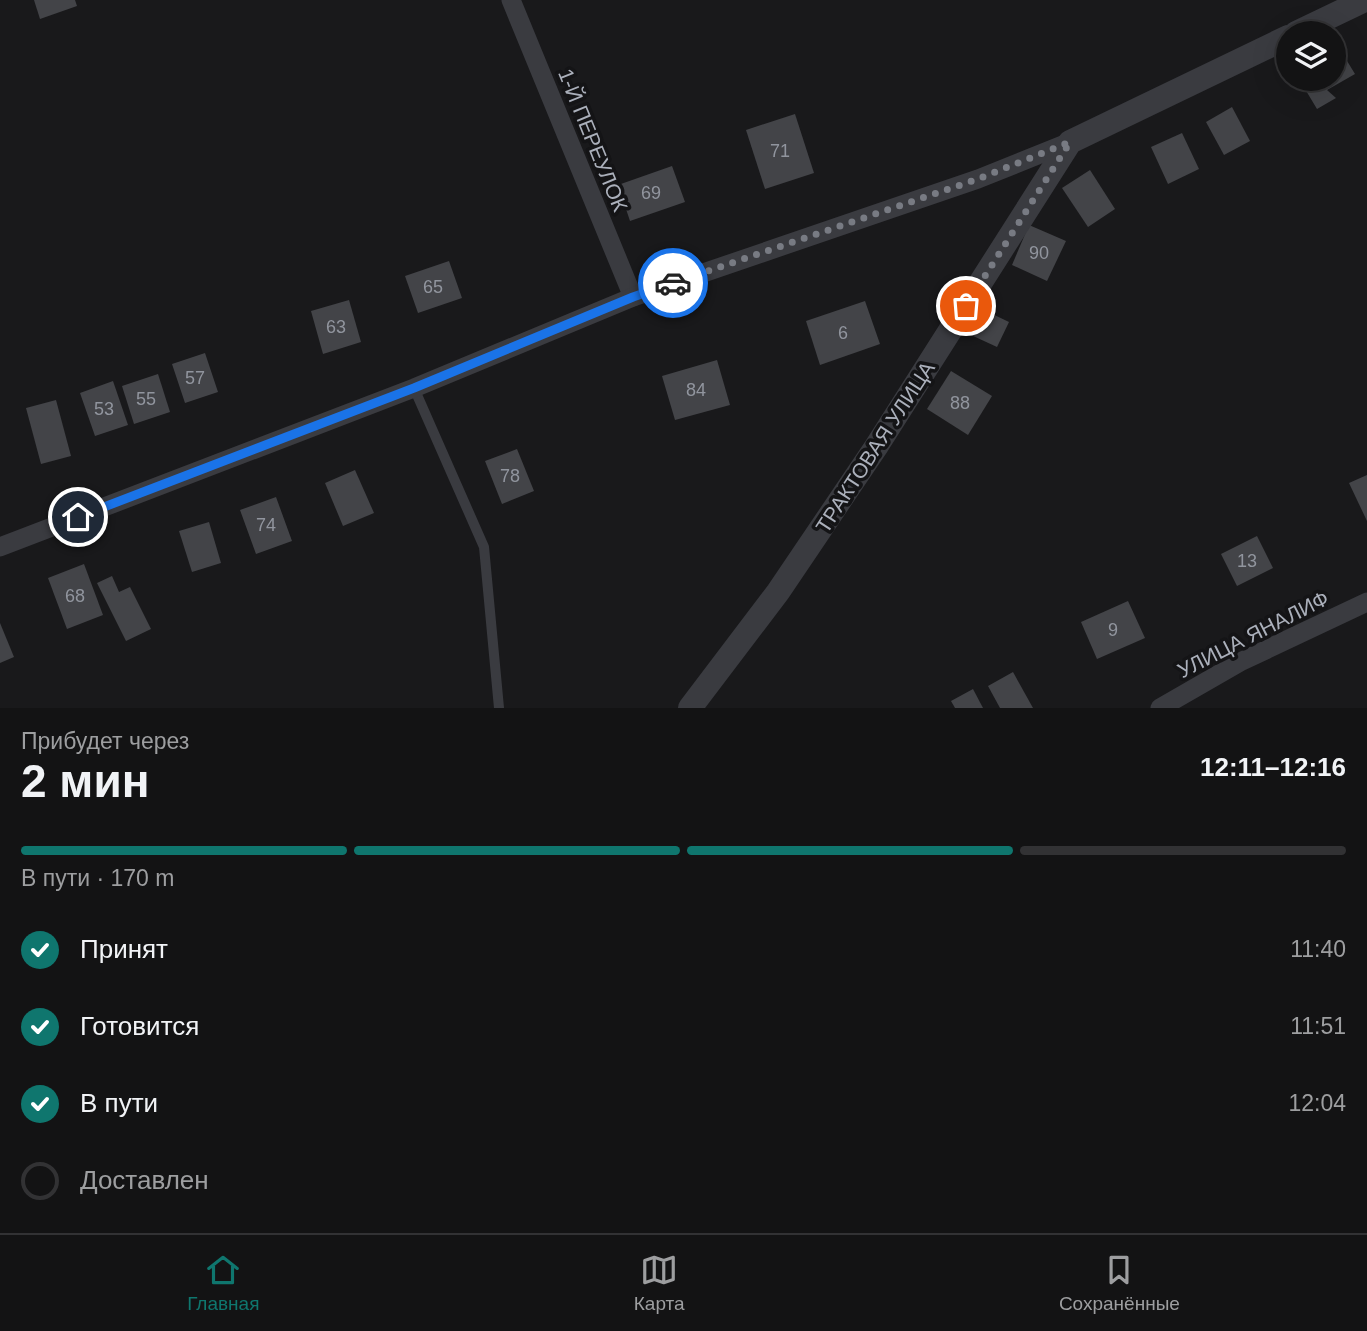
<!DOCTYPE html>
<html lang="ru">
<meta charset="utf-8">
<style>
:root{--surface:#131314;--page:#202022;--text:#f1f3f6;--muted:#9d9ea0;--line:#323234;--accent:#0f766e}
body{margin:0;font-family:Arial,sans-serif;background:var(--page);color:var(--text);height:100vh;display:flex;flex-direction:column;font-size:26px;white-space:nowrap}
*{box-sizing:border-box;margin:0}
p{font-size:23px;color:var(--muted)}
.icon{flex:none;width:38px;height:38px;fill:none;stroke:currentColor;stroke-width:2;stroke-linecap:round;stroke-linejoin:round}
.map{position:relative;height:708px;overflow:hidden}
.side{display:flex;flex-direction:column;background:var(--surface);flex:1}
.side>*{flex:none}
.buttons{position:absolute;left:1276px;top:21px;display:grid;gap:14px}
.buttons a{display:grid;place-items:center;width:70px;height:70px;border-radius:50%;background:var(--surface);box-shadow:0 7px 28px #0002,0 0 0 2px var(--line);font-size:35px}
.pin{position:absolute;display:grid;place-items:center;width:60px;height:60px;color:#fff;margin:-30px;border:4px solid #fff;border-radius:50%;box-shadow:0 2px 7px #0007}
.courier{position:absolute;display:grid;place-items:center;width:70px;height:70px;margin:-35px;border:5px solid #1a73e8;border-radius:50%;background:#fff;color:#222;box-shadow:0 2px 9px #0007}
.head em{font-style:normal;font-weight:700}
.head div{display:flex;flex-direction:column-reverse}
.head{display:flex;align-items:center;justify-content:space-between;height:119px;padding:0 21px}
h1{font-size:46px;font-weight:700;line-height:52px}
.bar{display:grid;grid-template-columns:repeat(4,1fr);gap:10px 7px;align-content:center;height:84px;padding:0 21px}
.bar i{height:9px;border-radius:5px;background:var(--line)}
.bar .active{background:var(--accent)}
.bar p{grid-column:span 4}
ol{padding:0 21px;list-style:none}
li{display:flex;align-items:center;gap:21px;height:77px}
li p{margin-inline-start:auto}
li .icon{padding:7px;border-radius:50%;background:var(--accent);color:#fff;stroke-width:4}
li:last-child{color:var(--muted)}
li i{width:38px;height:38px;border:4px solid var(--line);border-radius:50%}
.menu{display:flex;justify-content:space-around;align-items:center;height:98px;border-top:2px solid var(--line);background:var(--surface);font-size:19px;color:var(--muted)}
.menu a{display:grid;justify-items:center;gap:4px}
.menu .active{color:var(--accent)}
.map>svg:first-child{display:block}
.building{fill:#434448}
.lines{fill:none;stroke-linecap:round;stroke-linejoin:round}
.service{stroke:#3a3b40;stroke-width:10}
.minor{stroke:#3a3b40;stroke-width:19}
.tertiary{stroke:#3a3b40;stroke-width:24}
.done{stroke:#787b83;stroke-width:7;stroke-dasharray:0 12.6}
.route{stroke:#1a73e8;stroke-width:9}
.labels{text-anchor:middle;dominant-baseline:central;stroke-width:7;stroke-linejoin:round;paint-order:stroke}
.number-label{font-size:18px;fill:#91959e}
.street-label{font-size:21px;fill:#abb0bb;stroke:#141416}
</style>
<div class="map">
<svg width="1367" height="708" viewBox="0 0 1367 708">
<rect width="100%" height="100%" fill="#19191b"/>
<g class="building">
<path d="M34,0H75L77,6L40,19Z"/>
<path d="M1341,51L1355,74L1327,90L1336,98L1317,109L1299,79H1334V55Z"/>
<path d="M1232,107L1250,141L1224,155L1206,122Z"/>
<path d="M795,114L814,173L765,189L746,130Z"/>
<path d="M1182,133L1199,169L1168,184L1151,147Z"/>
<path d="M672,166L685,202L630,221L618,185Z"/>
<path d="M1090,170L1115,209L1088,227L1062,188Z"/>
<path d="M1029,225L1066,241L1047,281L1012,265Z"/>
<path d="M449,261L462,298L418,313L405,276Z"/>
<path d="M349,300L361,342L323,354L311,311Z"/>
<path d="M865,301L880,344L820,365L806,321Z"/>
<path d="M984,310L1009,322L997,347L971,335Z"/>
<path d="M205,353L218,392L185,403L172,364Z"/>
<path d="M717,360L730,405L675,420L662,376Z"/>
<path d="M951,371L992,396L968,435L927,409Z"/>
<path d="M158,374L170,412L134,424L122,386Z"/>
<path d="M113,381L128,425L95,436L80,393Z"/>
<path d="M56,400L71,456L41,464L26,408Z"/>
<path d="M517,449L534,491L502,504L485,461Z"/>
<path d="M355,470L374,513L343,526L325,483Z"/>
<path d="M1367,475V521L1349,483Z"/>
<path d="M276,497L292,541L256,554L240,510Z"/>
<path d="M209,522L221,563L192,572L179,531Z"/>
<path d="M1257,536L1273,568L1237,586L1221,554Z"/>
<path d="M84,564L103,615L67,629L48,578Z"/>
<path d="M112,576L119,592L130,587L151,629L126,641L97,583Z"/>
<path d="M1128,601L1145,638L1097,659L1081,622Z"/>
<path d="M0,623L14,657L0,663Z"/>
<path d="M1013,672L1033,708H1000L988,686Z"/>
<path d="M973,689L983,708H955L951,701Z"/>
</g>
<g class="lines">
<path class="service" d="M414,388L484,547L499,708"/>
<g class="minor">
<path d="M511,0L633,297"/>
<path d="M0,547L414,388L633,297L978,179L1070,142"/>
<path d="M1160,708L1240,662L1367,602"/>
</g>
<g class="tertiary">
<path d="M1296,33L1365,0"/>
<path d="M690,708L778,592L876,447L1070,142L1288,37"/>
</g>
</g>
<g class="lines">
<path class="done" d="M673,283L978,179L1070,142L966,306"/>
<path class="route" d="M78,517L414,388L633,297L673,283"/>
</g>
<g class="labels">
<g class="number-label">
<text x="780" y="151">71</text>
<text x="651" y="193">69</text>
<text x="1039" y="253">90</text>
<text x="433" y="287">65</text>
<text x="336" y="327">63</text>
<text x="843" y="333">6</text>
<text x="195" y="378">57</text>
<text x="696" y="390">84</text>
<text x="146" y="399">55</text>
<text x="960" y="403">88</text>
<text x="104" y="409">53</text>
<text x="510" y="476">78</text>
<text x="266" y="525">74</text>
<text x="1247" y="561">13</text>
<text x="75" y="596">68</text>
<text x="1113" y="630">9</text>
</g>
<g class="street-label">
<text transform="translate(593 140) rotate(68)">1-Й ПЕРЕУЛОК</text>
<text transform="translate(875 447) rotate(-57)">ТРАКТОВАЯ УЛИЦА</text>
<text transform="translate(1253 634) rotate(-27)">УЛИЦА ЯНАЛИФ</text>
</g>
</g>
</svg>
<div class="buttons">
<a><svg class="icon" aria-label="layers" viewBox="0 0 24 24"><path d="M12 4l9 5-9 5-9-5zM3 14l9 5 9-5"/></svg></a>
</div>
<div class="pin" style="left:966px;top:306px;background:#ea580c"><svg class="icon" aria-label="bag" viewBox="0 0 24 24"><path d="M5 8h14l-1 12H6zM9 8a3 3 0 0 1 6 0"/></svg></div>
<div class="pin" style="left:78px;top:517px;background:#1f2937"><svg class="icon" aria-label="home" viewBox="0 0 24 24"><path d="M3 11l9-7 9 7M6 9v11h12V9"/></svg></div>
<div class="courier" style="left:673px;top:283px"><svg class="icon" aria-label="car" viewBox="0 0 24 24"><path d="M5 17H2v-5l4-1 3-4h7l3 4 3 1v5h-3M9 17h6M6 11h13"/><circle cx="7" cy="17" r="2"/><circle cx="17" cy="17" r="2"/></svg></div>
</div>
<section class="side">
<div class="head"><div><h1>2 мин</h1><p>Прибудет через</p></div><em>12:11–12:16</em></div>
<div class="bar"><i class="active"></i><i class="active"></i><i class="active"></i><i></i><p>В пути · 170 m</p></div>
<ol>
<li><svg class="icon" aria-label="check" viewBox="0 0 24 24"><path d="M5 12l5 5 9-10"/></svg>Принят<p>11:40</p></li>
<li><svg class="icon" aria-label="check" viewBox="0 0 24 24"><path d="M5 12l5 5 9-10"/></svg>Готовится<p>11:51</p></li>
<li><svg class="icon" aria-label="check" viewBox="0 0 24 24"><path d="M5 12l5 5 9-10"/></svg>В пути<p>12:04</p></li>
<li><i></i>Доставлен</li>
</ol>
</section>
<nav class="menu">
<a class="active"><svg class="icon" aria-label="home" viewBox="0 0 24 24"><path d="M3 11l9-7 9 7M6 9v11h12V9"/></svg>Главная</a>
<a><svg class="icon" aria-label="map" viewBox="0 0 24 24"><path d="M3 6l6-2 6 2 6-2v14l-6 2-6-2-6 2zM9 4v14M15 6v14"/></svg>Карта</a>
<a><svg class="icon" aria-label="saved" viewBox="0 0 24 24"><path d="M7 4h10v16l-5-4-5 4z"/></svg>Сохранённые</a>
</nav>
